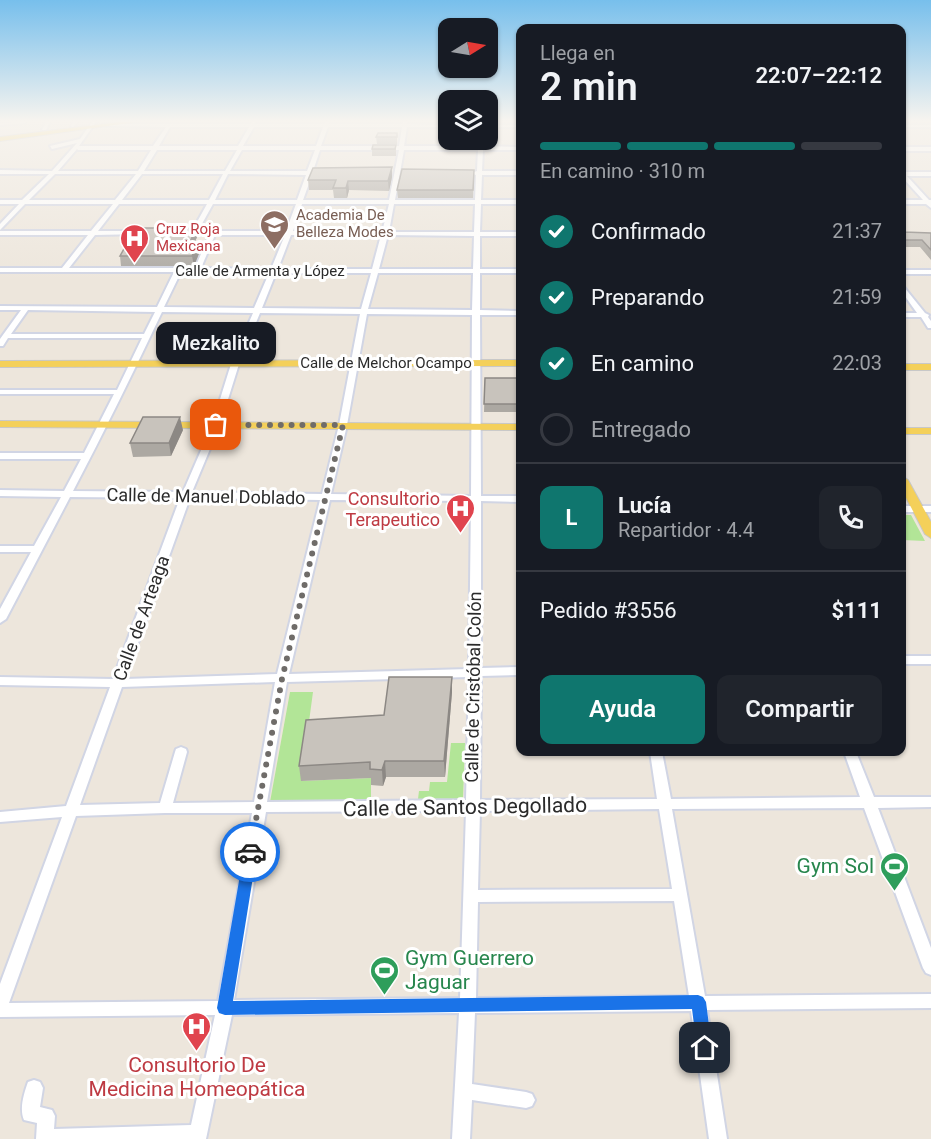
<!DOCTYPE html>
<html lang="es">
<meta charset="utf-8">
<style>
:root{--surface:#171b24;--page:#20242c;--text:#f1f3f6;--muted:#9ea1a6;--line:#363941;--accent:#0f766e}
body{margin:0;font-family:Roboto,sans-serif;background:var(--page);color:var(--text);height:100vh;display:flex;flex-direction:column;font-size:22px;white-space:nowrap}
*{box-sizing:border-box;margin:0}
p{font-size:20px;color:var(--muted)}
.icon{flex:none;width:33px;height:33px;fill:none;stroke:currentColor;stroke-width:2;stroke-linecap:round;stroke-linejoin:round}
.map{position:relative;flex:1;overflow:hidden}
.panel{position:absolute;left:516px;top:24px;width:390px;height:732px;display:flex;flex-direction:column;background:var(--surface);border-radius:12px;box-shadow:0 2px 4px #0004}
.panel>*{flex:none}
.needle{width:39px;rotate:79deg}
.controls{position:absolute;left:438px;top:18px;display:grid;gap:12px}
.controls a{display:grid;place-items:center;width:60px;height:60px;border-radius:12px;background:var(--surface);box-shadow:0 2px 4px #0004;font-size:30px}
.pin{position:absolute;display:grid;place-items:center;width:51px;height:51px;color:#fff;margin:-26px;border-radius:12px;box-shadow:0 3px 9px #0006}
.courier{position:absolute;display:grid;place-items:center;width:60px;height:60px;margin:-30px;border:4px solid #1a73e8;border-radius:50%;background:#fff;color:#222;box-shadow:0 2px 8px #0007}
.bubble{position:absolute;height:42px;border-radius:12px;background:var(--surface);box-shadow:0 2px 4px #0004;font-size:20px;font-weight:600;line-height:42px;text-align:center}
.headline em{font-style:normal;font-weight:600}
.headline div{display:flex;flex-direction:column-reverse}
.headline{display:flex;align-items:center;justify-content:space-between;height:102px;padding:0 24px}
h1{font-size:39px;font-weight:600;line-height:45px}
.bar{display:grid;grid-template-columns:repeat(4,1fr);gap:9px 6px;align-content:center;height:72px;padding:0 24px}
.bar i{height:8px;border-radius:4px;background:var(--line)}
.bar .selected{background:var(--accent)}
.bar p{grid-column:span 4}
.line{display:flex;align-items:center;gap:15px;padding:0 24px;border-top:2px solid var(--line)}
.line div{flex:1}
.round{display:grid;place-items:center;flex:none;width:63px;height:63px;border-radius:12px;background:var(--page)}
ol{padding:0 24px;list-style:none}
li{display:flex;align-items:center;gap:18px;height:66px}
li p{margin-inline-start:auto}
li .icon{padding:6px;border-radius:50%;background:var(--accent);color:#fff;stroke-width:4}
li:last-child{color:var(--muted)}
li i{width:33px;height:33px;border:3px solid var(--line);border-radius:50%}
.primary-button{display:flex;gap:12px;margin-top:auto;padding:12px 24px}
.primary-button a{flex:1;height:69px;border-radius:12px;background:var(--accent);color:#fff;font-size:24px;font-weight:600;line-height:69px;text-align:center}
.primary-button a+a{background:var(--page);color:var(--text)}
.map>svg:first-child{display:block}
.green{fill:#b2e597}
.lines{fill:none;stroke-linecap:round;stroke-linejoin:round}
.minor-casing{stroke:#d1d5e4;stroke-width:4}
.major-casing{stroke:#c8c8c8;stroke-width:2}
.minor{fill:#fff;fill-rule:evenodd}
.major{fill:#f4d05a;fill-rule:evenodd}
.wall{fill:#aca8a2}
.shaded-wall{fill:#8c8884}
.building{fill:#c8c3bc;stroke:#8c8884;stroke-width:1.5}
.route{fill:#1a73e8}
.done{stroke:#6f6c69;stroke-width:6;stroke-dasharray:0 10.8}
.labels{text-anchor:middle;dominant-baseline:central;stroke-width:6;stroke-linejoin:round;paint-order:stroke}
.far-education-label{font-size:15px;fill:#785e54;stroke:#fff;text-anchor:start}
.far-health-label{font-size:15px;fill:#be3a42;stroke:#fff;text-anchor:start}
.far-street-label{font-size:15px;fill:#2b2b2b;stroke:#fff}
.street-label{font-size:18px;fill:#2b2b2b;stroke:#fff}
.health-label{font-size:18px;fill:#be3a42;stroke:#fff;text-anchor:end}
.near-street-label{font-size:21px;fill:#2b2b2b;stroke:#fff}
.near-leisure-label{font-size:21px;fill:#27864d;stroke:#fff;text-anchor:end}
.near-health-label{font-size:21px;fill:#be3a42;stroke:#fff}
</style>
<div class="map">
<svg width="931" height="1139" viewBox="0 0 931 1139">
<rect width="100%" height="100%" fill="#ede6dc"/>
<g class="green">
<path d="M902,515H911L925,541L902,540Z"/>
<path d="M290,692H313L301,781L371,778V799L270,802Z"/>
<path d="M451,743H465L463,799H418L419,791H429L430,782H447Z"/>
</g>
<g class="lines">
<defs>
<g id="minor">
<path d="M26,122L24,123L0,125V123Z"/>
<path d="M46,122H50L46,130H42Z"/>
<path d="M73,122H77L73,127L71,126Z"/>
<path d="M92,122H96L79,146H153L166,127L106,126L108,124H251L252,122H256L255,124H324L325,122H329V124H402L403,122H407V124L448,125V127H407L404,146H478L479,140H483V146L520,147V150H483L482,171H520V175H482L481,200H520V204H481L480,232H520V236H480V269H520V273H480V310L520,311V315H480L481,496H520V502L481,501V668L520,667V675L481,676L480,800L657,799L650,752H662L671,799L860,797L844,752H856L874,797H931V807L878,808L931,948V975L926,973L923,968L864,808L672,809L705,996L931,994V1008L707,1010L727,1139H709L691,1011L475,1013L472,1084L526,1092L532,1094L535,1100L532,1106L526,1108L472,1100L470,1139H452L459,1013L232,1015L206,1139H36L37,1123L24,1120C19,1109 24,1093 28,1082L34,1080L40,1082L43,1088L40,1107L52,1110L55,1116L54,1129L191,1125L215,1015L0,1017V984L62,817L0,822V812L66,806L110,687L0,685V677L113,679L180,498L70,497L6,619L0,623V609L31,552H0V546H34L61,497L0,496V490L64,491L81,459H0V453H84L114,394H0V390H117L142,338H8L3,346H0V339L21,310H0V306L157,307L174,272H0V268H62L88,235H0V231H91L113,204H25L0,230V224L19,204H0V200H22L49,174H0V170L52,171L77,143L52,149L50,146L80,139ZM170,127H249L238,146H159ZM254,127H323L316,146H243ZM328,127H402L399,146H321ZM77,149L78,150H151L138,171H58ZM157,150H237L225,171H144ZM242,150H315L307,171H230ZM320,150H399L389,200H303L312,175L318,173L313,171ZM404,150H478L477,171L471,173L476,175L475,200H395ZM55,174H136L115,200H29ZM142,174H223L209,200H122ZM228,174L306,175L297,200H215ZM119,204H207L192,231H182L179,233L182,235H209L195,268H69L95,235L144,234L145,233L142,231H98ZM213,204H296L286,231H198ZM302,204H389L382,232L293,231ZM394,204H475L474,232H389ZM215,235H285L271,269L201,268ZM291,235H381L372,269H278ZM388,235L474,236L473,269H379ZM181,272L269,273L254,308L164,307ZM276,273H371L361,309L262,308ZM378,273H473L472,310L368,309ZM28,310L155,312L144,334H11ZM162,312L253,313L231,364L212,425L183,492L73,491C104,432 134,371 162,312ZM260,313L360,314L339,425L322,494L192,492L220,425L239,364ZM367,314L472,315L471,496L331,494L347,425ZM190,498L320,500L277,674L125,679ZM330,500L471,501L469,669L289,674ZM469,677L466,800L267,802L287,682ZM275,682L254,802L173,803L187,752L186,749L181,747L176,749L175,752L160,803L80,805L122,687ZM659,809L672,889L478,890L480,811ZM466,811L460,998L234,1000L266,812ZM165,813H252L218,1001L9,1003L76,816ZM674,901L689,996L476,998L478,902Z"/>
<rect x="488" y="125" width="32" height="2"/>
<rect x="902" y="125" width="29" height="2"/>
<rect x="902" y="147" width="29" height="4"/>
<path d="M902,172H931V176H907L929,200H931V208L926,204H902V200H923L902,177Z"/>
<rect x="902" y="270" width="29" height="4"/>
<path d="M902,286L904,287L925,313L929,315L928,317L931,321V328H928L921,317H902V313H917L902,292Z"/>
<rect x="902" y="506" width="29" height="6"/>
<rect x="902" y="656" width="29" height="8"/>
</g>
<g id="major">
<path d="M119,122H136L0,141V137Z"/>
<path d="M520,360V366L0,367V361Z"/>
<rect x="902" y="364" width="29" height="6"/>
<path d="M0,421L520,424V430L0,427Z"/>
<rect x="902" y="428" width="29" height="6"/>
<path d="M902,476L908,480L931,522V538L925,534L902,490Z"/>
</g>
</defs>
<use href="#minor" class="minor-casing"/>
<use href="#major" class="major-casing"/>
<use href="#minor" class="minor"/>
<use href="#major" class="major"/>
</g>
<g class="wall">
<path d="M397,133V144H377L376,137Z"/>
<path d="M396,145V156H372V149Z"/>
<path d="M474,170L473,198H398L397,190Z"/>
<path d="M392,177L389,191L349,190L347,198H334L333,190H309L308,180Z"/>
<path d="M902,229L904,232L931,233V260L920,247H904L902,254Z"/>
<path d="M197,237L195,242H198L200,251L194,266H121L120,256L128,243L127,238Z"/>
<path d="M485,378H520V408H519V412H484Z"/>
<path d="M183,430L171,456L133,457L130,443Z"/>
<path d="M452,692L445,777H386L383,786L371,785V778L301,781L299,766L384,715Z"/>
</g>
<g class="shaded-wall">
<path d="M392,167V177L389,191L388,181Z"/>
<path d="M348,181L349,190L347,198L346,188Z"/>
<path d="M196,228L197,237L191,251L190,242Z"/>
<path d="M198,242L200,251L194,266L192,256Z"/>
<path d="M180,417L183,430L171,456L169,443Z"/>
<path d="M452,677V692L445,777L444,761Z"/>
<path d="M385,761L386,777L383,786L382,770Z"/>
</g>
<g class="building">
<path d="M378,133H397V137H376Z"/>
<path d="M373,145H396L395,149H372Z"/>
<path d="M392,167L388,181H348L346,188H333L336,180H308L313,168Z"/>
<path d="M402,169L474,170L473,190H397Z"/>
<path d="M133,228H196L190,242H198L192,256H120L130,238H127Z"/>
<path d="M902,229L904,232L931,233V250L922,240H902Z"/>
<path d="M485,378H520V399H519V404H484Z"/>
<path d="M143,417H180L169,443H130Z"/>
<path d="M389,677H452L444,761H385L382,770L370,769V762L299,766L306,720L384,715Z"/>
</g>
<linearGradient id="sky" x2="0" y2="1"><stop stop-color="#77bfec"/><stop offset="0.43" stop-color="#f7f4ef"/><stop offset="1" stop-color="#f7f4ef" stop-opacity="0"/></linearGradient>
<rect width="931" height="281" fill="url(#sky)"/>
<path class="route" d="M250,847L257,852L233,1001L698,995L703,997L706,1002L712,1048L710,1053L705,1055L699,1053L697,1048L692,1009L225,1015L219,1013L217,1008L244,852Z"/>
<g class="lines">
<path class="done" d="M216,425H343L282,679L250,852"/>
</g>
<defs>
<symbol id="university-pin" viewBox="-11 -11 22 30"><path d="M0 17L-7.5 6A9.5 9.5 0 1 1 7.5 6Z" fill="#8d6e63" stroke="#fff"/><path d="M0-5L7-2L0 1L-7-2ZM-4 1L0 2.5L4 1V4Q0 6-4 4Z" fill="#fff"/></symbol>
<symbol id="hospital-pin" viewBox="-11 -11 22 30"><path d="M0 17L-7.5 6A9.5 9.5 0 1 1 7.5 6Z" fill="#e0444e" stroke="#fff"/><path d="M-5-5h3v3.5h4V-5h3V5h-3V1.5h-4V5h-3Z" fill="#fff"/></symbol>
<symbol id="stadium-pin" viewBox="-11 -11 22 30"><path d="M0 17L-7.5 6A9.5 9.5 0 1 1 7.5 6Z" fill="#2e9e5b" stroke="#fff"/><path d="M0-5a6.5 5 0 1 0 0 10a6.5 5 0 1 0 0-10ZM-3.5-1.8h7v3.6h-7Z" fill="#fff"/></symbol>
</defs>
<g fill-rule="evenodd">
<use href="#university-pin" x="258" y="208" width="33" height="45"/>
<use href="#hospital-pin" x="118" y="222" width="33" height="45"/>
<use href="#hospital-pin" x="444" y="492" width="33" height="45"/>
<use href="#stadium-pin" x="878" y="850" width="33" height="45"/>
<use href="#stadium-pin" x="368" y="954" width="33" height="45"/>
<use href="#hospital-pin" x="180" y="1010" width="33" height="45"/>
</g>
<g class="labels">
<g class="far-education-label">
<text x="296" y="215">Academia De<tspan x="296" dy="17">Belleza Modes</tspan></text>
</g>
<g class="far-health-label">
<text x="156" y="229">Cruz Roja<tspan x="156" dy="17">Mexicana</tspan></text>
</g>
<g class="far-street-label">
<text x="260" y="271">Calle de Armenta y López</text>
<text x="386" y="363">Calle de Melchor Ocampo</text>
</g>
<g class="street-label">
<text transform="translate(206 496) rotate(1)">Calle de Manuel Doblado</text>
<text transform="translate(141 618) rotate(-70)">Calle de Arteaga</text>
<text transform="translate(473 687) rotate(-89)">Calle de Cristóbal Colón</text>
</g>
<g class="health-label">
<text x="440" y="498">Consultorio<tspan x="440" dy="21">Terapeutico</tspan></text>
</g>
<g class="near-street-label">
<text transform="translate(465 807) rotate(-1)">Calle de Santos Degollado</text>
</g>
<g class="near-leisure-label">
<text x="874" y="866">Gym Sol</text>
<text x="405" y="958" text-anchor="start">Gym Guerrero<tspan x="405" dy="24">Jaguar</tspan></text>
</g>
<g class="near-health-label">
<text x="197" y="1065">Consultorio De<tspan x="197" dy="24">Medicina Homeopática</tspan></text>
</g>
</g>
</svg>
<div class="controls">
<a><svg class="needle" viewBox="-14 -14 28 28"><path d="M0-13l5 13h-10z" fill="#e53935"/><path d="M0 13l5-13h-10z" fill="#9ea1a6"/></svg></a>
<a><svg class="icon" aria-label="layers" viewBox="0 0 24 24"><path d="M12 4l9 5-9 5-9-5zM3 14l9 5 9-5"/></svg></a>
</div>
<div class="pin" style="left:216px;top:425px;background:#ea580c"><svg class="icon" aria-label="bag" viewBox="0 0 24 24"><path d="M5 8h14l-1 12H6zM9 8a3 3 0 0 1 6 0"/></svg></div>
<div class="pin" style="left:705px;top:1048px;background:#1f2937"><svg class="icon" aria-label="home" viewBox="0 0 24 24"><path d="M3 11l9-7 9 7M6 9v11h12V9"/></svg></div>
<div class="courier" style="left:250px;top:852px"><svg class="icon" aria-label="car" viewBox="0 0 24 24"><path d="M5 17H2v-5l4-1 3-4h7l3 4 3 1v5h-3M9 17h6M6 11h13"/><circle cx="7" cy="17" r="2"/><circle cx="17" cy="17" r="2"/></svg></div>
<div class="bubble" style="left:156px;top:322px;width:120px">Mezkalito</div>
<section class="panel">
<div class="headline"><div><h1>2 min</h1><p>Llega en</p></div><em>22:07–22:12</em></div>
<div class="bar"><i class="selected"></i><i class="selected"></i><i class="selected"></i><i></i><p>En camino · 310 m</p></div>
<ol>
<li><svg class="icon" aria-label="check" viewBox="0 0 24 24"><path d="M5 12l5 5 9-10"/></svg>Confirmado<p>21:37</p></li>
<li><svg class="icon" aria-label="check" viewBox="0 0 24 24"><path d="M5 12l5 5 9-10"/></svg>Preparando<p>21:59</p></li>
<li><svg class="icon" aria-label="check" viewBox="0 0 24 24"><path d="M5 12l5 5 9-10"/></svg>En camino<p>22:03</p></li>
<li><i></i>Entregado</li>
</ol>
<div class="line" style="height:108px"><b class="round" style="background:var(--accent);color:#fff">L</b><div><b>Lucía</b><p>Repartidor · 4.4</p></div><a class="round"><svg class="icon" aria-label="phone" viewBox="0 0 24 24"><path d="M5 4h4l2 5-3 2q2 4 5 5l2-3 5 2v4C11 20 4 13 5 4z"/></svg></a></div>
<div class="line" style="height:78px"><div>Pedido #3556</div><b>$111</b></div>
<div class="primary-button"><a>Ayuda</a><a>Compartir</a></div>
</section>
</div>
